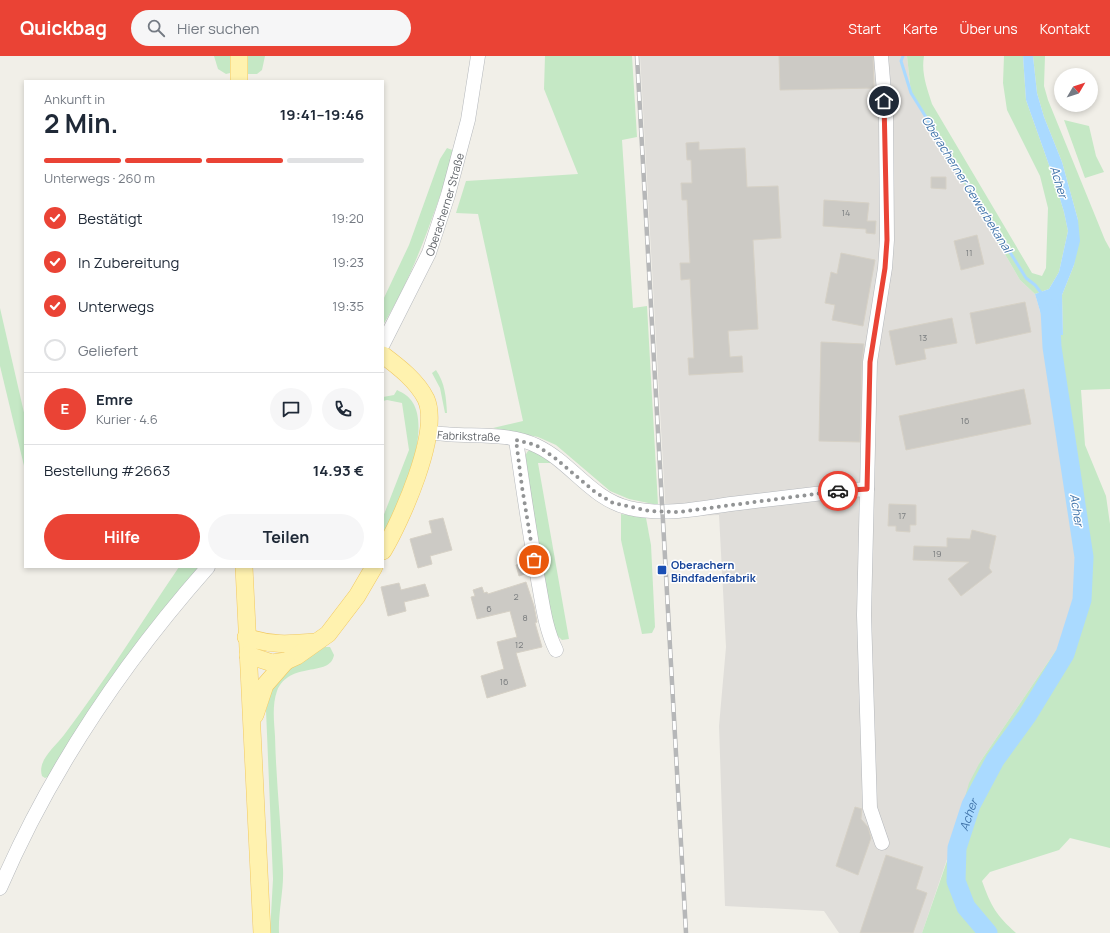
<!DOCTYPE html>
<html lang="de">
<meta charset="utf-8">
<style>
:root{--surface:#fff;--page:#f6f6f7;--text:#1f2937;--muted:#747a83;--line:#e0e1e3;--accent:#ea4335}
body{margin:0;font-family:Manrope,sans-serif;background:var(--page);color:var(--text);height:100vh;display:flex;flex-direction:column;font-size:15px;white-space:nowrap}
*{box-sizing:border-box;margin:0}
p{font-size:13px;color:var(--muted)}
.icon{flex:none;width:22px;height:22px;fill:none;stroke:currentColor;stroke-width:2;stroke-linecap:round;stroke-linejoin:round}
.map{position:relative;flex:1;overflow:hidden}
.panel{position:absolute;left:24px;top:24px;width:360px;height:488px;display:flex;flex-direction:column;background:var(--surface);border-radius:0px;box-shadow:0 2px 6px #0003}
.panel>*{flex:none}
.needle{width:26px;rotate:51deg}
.tools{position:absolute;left:1054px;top:12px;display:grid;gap:8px}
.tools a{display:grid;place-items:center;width:44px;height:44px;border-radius:50%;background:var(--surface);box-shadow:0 2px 6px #0003;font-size:20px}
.pin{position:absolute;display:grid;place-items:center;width:34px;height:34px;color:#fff;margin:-17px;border:2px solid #fff;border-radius:50%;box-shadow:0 1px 4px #0007}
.courier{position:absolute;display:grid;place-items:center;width:40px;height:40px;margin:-20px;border:3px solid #ea4335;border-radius:50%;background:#fff;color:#222;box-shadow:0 1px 5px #0007}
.summary em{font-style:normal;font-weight:700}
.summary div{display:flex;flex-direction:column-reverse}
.summary{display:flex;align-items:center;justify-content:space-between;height:68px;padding:0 20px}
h1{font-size:26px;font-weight:700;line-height:30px}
.bar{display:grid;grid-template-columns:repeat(4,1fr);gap:6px 4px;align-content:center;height:48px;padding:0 20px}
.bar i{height:5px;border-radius:3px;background:var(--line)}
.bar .on{background:var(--accent)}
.bar p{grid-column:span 4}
.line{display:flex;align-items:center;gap:10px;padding:0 20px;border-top:1px solid var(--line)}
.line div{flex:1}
.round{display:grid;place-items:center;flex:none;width:42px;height:42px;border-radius:21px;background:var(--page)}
ol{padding:0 20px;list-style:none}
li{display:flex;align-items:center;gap:12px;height:44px}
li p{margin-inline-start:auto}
li .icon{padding:4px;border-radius:50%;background:var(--accent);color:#fff;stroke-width:4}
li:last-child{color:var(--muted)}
li i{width:22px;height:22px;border:2px solid var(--line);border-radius:50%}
.cta{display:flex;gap:8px;margin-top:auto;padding:8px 20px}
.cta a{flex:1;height:46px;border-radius:24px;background:var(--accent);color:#fff;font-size:16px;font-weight:700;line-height:46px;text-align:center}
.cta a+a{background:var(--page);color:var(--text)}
header{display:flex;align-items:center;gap:24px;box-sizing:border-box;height:56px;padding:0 20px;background:var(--accent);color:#fff}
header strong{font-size:19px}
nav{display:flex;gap:22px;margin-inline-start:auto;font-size:14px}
.search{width:280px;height:36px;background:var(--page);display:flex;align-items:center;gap:10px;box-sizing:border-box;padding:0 14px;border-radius:22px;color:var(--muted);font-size:15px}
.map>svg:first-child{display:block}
.industrial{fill:#e0deda}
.green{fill:#c5e8c5}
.water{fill:#aadaff}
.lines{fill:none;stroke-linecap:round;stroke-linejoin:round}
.stream{stroke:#aadaff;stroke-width:3}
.river{stroke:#aadaff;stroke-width:19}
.building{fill:#cccac5;stroke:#d6d1c6}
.minor-casing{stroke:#b5b8bc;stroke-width:15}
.major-casing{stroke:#f2c960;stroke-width:18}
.minor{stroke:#fff;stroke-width:14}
.major{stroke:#fff2af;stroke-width:17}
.rail-casing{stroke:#b6b7b8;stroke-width:4.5}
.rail{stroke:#fff;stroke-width:3;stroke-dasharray:9;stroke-linecap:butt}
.done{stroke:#929495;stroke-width:4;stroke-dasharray:0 7.2}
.route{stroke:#ea4335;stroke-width:5}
.transit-dot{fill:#1a4fb4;stroke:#fff;stroke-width:1.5}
.labels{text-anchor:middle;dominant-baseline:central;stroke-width:3;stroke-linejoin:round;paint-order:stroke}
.number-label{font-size:9px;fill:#7a7d7f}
.street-label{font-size:11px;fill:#5f6368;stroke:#fff}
.transit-label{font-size:11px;font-weight:bold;fill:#164399;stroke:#fff;text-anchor:start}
.water-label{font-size:12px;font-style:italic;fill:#4174aa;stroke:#fff}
</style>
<header>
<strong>Quickbag</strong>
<div class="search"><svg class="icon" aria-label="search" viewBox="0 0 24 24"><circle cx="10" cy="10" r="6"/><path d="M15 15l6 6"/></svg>Hier suchen</div>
<nav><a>Start</a><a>Karte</a><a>Über uns</a><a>Kontakt</a></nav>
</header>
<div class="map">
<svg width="1110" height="877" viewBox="0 0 1110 877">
<rect width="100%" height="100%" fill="#f1efe8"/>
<path class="industrial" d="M640,0H907L911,37L1020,224L1035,238L1047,279L1054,364L1066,417L1077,502L1073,546L1059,590L980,706L922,877H839L824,855L725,850L719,670L726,591L719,459L666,461Z"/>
<g class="green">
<path d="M214,0H233V11L230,17L226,18L218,13Z"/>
<path d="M247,0H265L262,14L257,18H248Z"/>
<path d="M545,0H632L637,81L622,84L633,252L647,250L658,449L629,443L610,435L556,389L538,381L493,372L523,365L478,158L456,157L466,125L578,118L544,33Z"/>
<path d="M907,0H924C921,17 927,32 932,48L1032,217L1042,220L1046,212L1048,152L1040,120L1007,54L1003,27L1004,0H1023L1026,44L1054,123L1064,156L1068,175L1059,216L1049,233L1035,238L1020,224L911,37Z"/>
<path d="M1033,0H1045L1044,30L1048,44L1105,184L1110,193V333L1081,334L1085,389L1106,440L1110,468V792L1070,782L1059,794L990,816L982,825C991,850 996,859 1016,877H922L947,805L969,727L980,706L1059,590L1073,546L1077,502L1066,417L1054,364L1047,279L1063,278L1062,239L1074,209L1078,164L1062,106L1044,61L1037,37Z"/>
<path d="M1064,64L1089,70L1096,100L1104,116L1085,122Z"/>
<path d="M447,92L455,95C435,155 416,215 383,269V244L409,189L440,103Z"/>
<path d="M0,252L25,361V414L0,310Z"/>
<path d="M436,314C445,327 446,341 447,357H445L440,332L432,317Z"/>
<path d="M397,334C403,337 409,340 413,347C432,379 397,453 383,484V461L409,394L402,347L387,344L383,345V341L394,339Z"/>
<path d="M528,395H533L552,407H538L569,583L562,584L551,574L523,403Z"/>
<path d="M621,458L646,462L651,489L655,571L652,577L642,578L621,484Z"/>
<path d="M179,511H202L50,720L45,722L42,720C37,704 55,691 64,679C105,625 141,567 179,511Z"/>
<path d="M325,591H330L334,599C330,622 290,604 277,635C272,649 274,665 275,680C276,724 281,769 283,813C284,834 278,856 279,877H270L273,823L266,654L276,621Z"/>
</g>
<path class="water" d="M1023,0H1033L1037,37L1044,61L1062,106L1078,164L1080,185L1074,209L1062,239L1063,279H1047L1035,238L1049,233L1059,216L1068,175L1064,156L1054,123L1026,44Z"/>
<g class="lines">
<path class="stream" d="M903,0L901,5L911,37L1026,222L1035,229L1042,238"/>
<path class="river" id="s1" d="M988,877L966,851L956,825L957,792L971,749L995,704L1027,660L1065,598L1082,544L1084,501L1052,291L1050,253"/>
</g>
<g class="building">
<path d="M779,0H873L874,32L780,34Z"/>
<path d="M699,86V94L745,92L747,131L778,130L781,182L753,184L758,273L728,275L730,301L742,300L743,316L689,319L688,302H694L690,223L681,224L680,207H690L687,144H682L681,127H692L691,104H687L686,87Z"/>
<path d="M931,121H946V133L931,132Z"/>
<path d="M824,144L869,147L867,165H876L875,178L866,177V173L823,170Z"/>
<path d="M977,179L984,208L961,214L954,185Z"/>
<path d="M841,197L875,204L863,270L832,264L835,249L825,247L831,216L837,218Z"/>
<path d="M1025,246L1031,276L976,288L970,257Z"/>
<path d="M952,262L957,287L924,293L926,303L896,309L889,275Z"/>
<path d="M821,286L864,288L862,306L860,386L819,385Z"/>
<path d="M1024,333L1031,368L906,394L899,360Z"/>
<path d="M889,448L916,449V469H910V476L896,475V470H888Z"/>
<path d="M443,462L452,494L430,500L432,508L418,512L410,483L432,477L429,465Z"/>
<path d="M972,474L996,480L989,512L992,516L961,540L948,523L969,506L913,504L914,490L947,491V482L970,483Z"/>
<path d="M525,506L528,517L519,520L516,509Z"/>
<path d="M526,526L534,550L537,566L535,567L542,591L516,597L526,630L487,642L481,620L504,613L497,586L517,581L510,555L477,563L471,541L475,540L473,534L482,531L484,537L487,536L488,538Z"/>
<path d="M399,527L401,534L425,528L429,540L404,546L406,555L388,560L381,531Z"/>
<path d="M855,751L862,753L861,763L868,771L871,782L858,819L836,810Z"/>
<path d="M886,799L923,811L916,833L927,837L913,877H860Z"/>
</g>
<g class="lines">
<defs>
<g id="minor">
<path id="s2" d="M383,288L429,197L448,139L468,64L478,0"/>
<path id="s3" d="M429,376C463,383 505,374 537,390C571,406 591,443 629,452C664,460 697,453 731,448C767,444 804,439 840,435L867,433L870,306L885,212L887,184L886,60L881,0"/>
<path d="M516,384C523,432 530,481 539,529C543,551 546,574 556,594"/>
<path d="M867,433L864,559L870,752L882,787"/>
<path d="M0,832C50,716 124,606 208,511"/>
</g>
<g id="major">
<path d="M239,25V0"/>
<path d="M383,299C399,311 417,325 426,343C441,376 401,465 383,495"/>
<path d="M244,511L262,877"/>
<path d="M246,581C272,590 290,588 316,586"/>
<path d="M248,599L272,607L286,605L297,600L328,578L357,540L374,511"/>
<path d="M255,659L265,629L286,605"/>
</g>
</defs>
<use href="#minor" class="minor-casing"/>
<use href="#major" class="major-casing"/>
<use href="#minor" class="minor"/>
<use href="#major" class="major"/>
<defs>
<path id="rail" d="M637,0L686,877"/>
</defs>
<use href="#rail" class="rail-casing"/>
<use href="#rail" class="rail"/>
</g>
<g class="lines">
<path class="done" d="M534,504L522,431L516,384L536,389L555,402L595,436L613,447L650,455L679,456L838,435"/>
<path class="route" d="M838,435L867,433L870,306L885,212L887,184L884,45"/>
</g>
<rect class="transit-dot" x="657" y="509" width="10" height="10" rx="2"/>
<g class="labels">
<g class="number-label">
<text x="846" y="156">14</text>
<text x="969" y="196">11</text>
<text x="923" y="281">13</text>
<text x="965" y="364">16</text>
<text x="902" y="459">17</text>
<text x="937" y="497">19</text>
<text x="516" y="540">2</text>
<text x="489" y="552">6</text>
<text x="525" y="561">8</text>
<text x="519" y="588">12</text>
<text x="504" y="625">16</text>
</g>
<g class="street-label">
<text stroke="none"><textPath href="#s2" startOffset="153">Oberacherner Straße</textPath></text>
<text stroke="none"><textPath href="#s3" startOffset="40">Fabrikstraße</textPath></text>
</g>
<g class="transit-label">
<text x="671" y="508">Oberachern<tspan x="671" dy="13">Bindfadenfabrik</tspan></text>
</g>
<g class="water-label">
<text transform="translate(1059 126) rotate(73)">Acher</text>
<text transform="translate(967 128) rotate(58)">Oberacherner Gewerbekanal</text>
<text transform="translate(1077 454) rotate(81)">Acher</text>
<text stroke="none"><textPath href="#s1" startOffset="130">Acher</textPath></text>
</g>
</g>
</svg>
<div class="tools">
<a><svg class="needle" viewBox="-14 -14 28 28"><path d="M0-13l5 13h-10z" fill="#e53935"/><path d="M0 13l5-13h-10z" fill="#747a83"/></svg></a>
</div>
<div class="pin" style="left:534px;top:504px;background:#ea580c"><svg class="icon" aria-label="bag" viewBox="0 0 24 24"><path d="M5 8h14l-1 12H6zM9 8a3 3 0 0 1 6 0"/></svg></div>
<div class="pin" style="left:884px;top:45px;background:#1f2937"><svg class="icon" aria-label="home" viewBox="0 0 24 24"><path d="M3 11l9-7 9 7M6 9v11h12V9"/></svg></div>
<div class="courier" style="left:838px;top:435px"><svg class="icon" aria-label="car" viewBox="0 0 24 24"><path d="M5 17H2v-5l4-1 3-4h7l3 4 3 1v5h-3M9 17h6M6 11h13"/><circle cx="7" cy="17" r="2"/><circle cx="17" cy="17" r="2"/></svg></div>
<section class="panel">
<div class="summary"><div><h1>2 Min.</h1><p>Ankunft in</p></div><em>19:41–19:46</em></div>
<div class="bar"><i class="on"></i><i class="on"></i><i class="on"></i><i></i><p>Unterwegs · 260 m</p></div>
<ol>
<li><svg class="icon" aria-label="check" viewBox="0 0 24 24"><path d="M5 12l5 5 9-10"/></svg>Bestätigt<p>19:20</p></li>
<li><svg class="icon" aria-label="check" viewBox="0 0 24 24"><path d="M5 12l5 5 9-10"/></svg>In Zubereitung<p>19:23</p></li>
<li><svg class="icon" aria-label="check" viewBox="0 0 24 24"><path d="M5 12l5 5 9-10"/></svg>Unterwegs<p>19:35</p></li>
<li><i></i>Geliefert</li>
</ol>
<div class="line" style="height:72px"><b class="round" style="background:var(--accent);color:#fff">E</b><div><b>Emre</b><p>Kurier · 4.6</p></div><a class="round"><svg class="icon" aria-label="chat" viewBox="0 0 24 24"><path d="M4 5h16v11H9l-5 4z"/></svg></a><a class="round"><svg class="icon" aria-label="phone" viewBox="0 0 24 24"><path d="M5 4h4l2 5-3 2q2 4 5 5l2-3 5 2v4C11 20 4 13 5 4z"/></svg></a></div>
<div class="line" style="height:52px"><div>Bestellung #2663</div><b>14.93 €</b></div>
<div class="cta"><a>Hilfe</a><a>Teilen</a></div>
</section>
</div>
